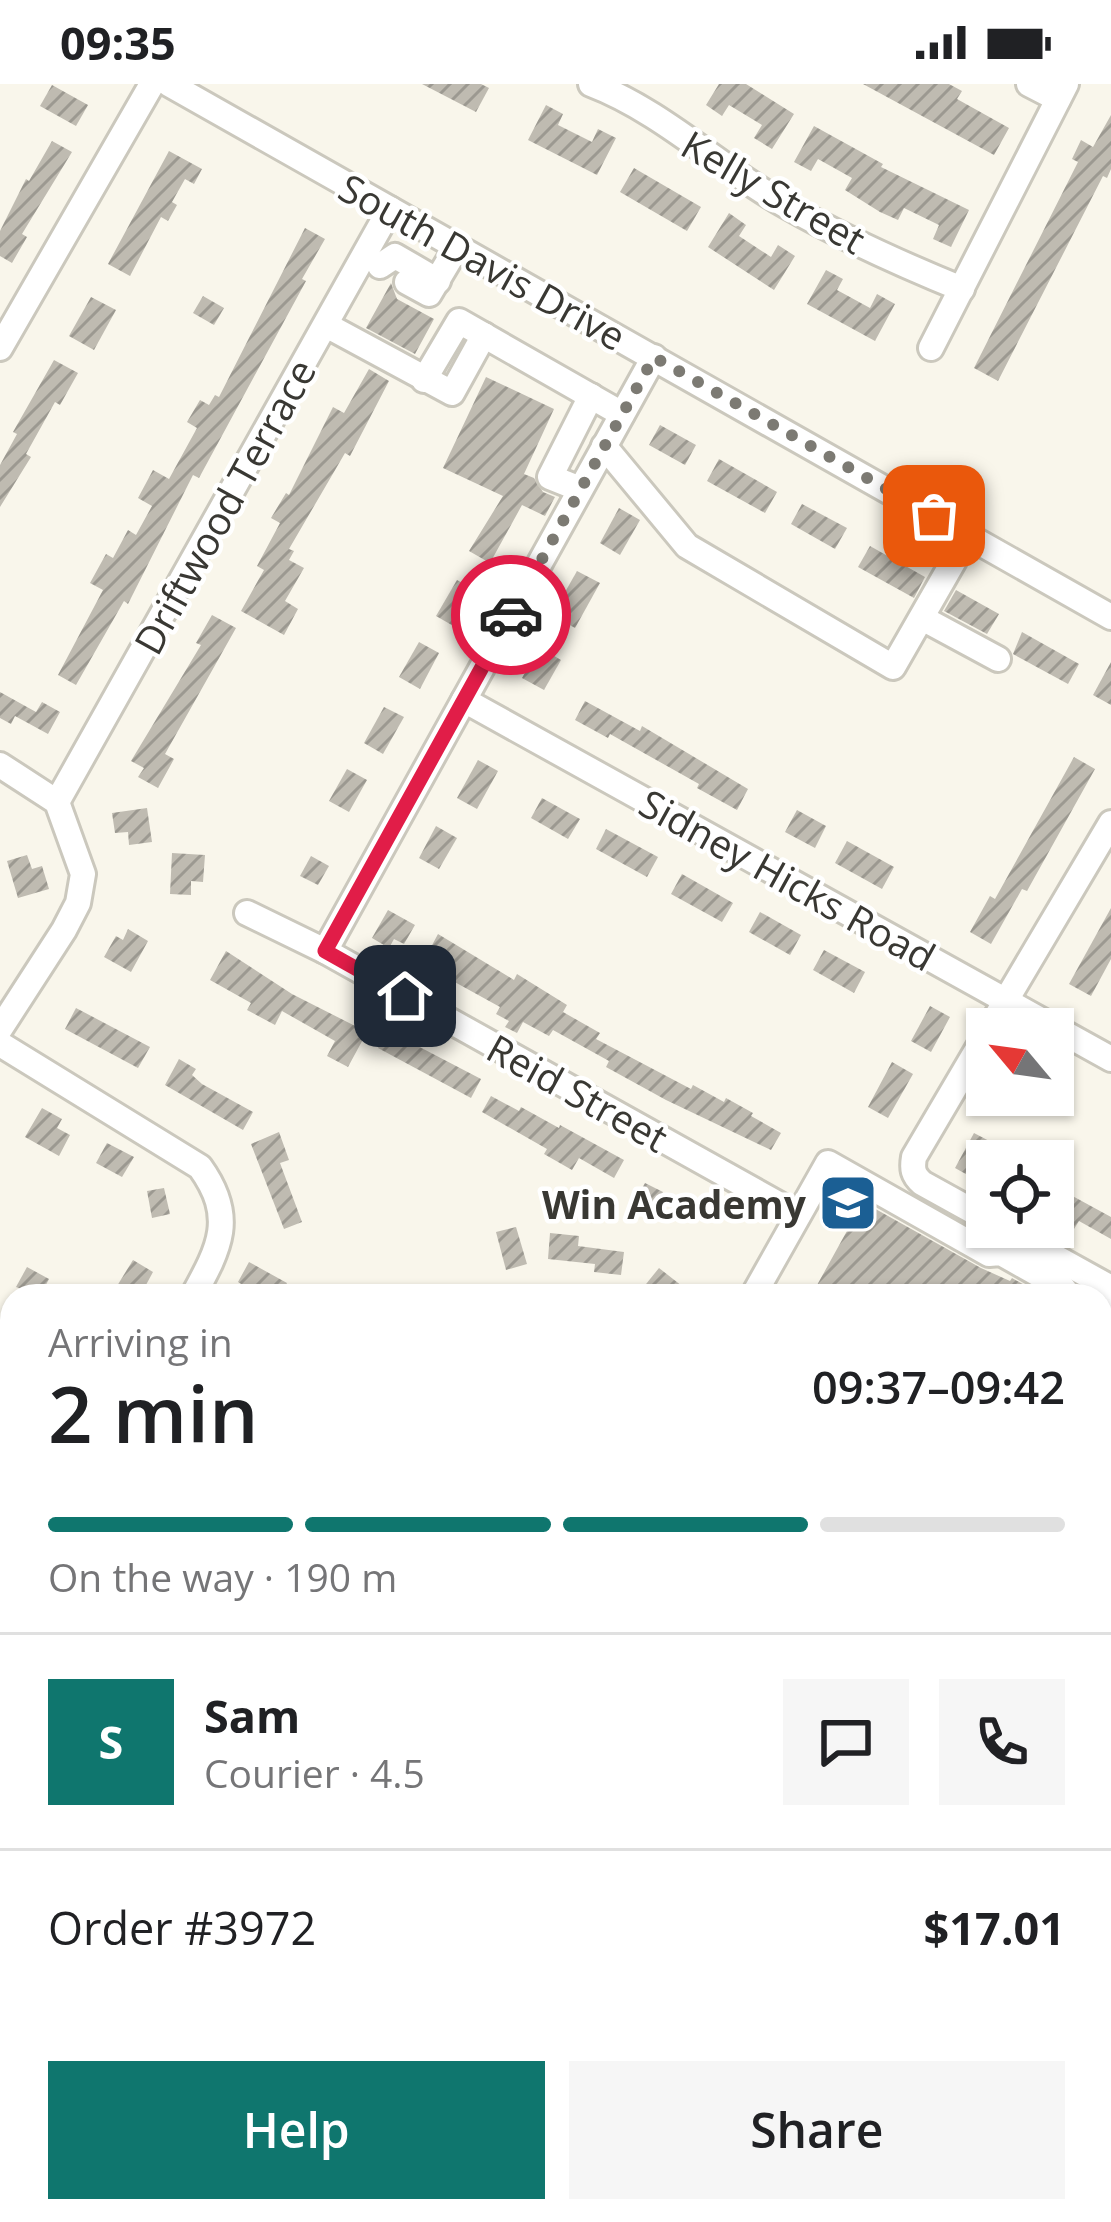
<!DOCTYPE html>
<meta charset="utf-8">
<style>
:root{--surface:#fff;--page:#f6f6f6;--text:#202124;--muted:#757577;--line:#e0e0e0;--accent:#0f766e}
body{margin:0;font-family:"Open Sans",sans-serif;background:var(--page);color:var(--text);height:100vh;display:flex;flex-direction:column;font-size:45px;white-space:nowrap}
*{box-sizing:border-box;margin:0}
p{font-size:39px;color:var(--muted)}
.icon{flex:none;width:66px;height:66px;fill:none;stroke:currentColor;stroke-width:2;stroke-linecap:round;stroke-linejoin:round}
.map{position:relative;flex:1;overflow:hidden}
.side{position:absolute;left:0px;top:1200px;width:1113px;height:939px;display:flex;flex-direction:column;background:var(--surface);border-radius:36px 36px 0 0;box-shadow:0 3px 9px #0004}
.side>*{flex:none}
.needle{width:78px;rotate:299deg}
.tools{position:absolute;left:966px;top:924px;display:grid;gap:24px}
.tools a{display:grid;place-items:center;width:108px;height:108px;border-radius:0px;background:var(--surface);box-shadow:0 3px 9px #0004;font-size:60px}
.pin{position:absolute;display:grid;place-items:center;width:102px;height:102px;color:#fff;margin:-51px;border-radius:24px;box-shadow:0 6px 18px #0006}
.courier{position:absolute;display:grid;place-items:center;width:120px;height:120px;margin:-60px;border:9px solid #e11d48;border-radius:50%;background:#fff;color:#222;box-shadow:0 3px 15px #0007}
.headline em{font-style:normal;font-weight:600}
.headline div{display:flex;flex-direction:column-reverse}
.headline{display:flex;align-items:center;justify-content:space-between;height:204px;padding:0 48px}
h1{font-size:78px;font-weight:600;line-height:90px}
.bar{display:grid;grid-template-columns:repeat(4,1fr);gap:18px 12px;align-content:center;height:144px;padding:0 48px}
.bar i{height:15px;border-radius:9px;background:var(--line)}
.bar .on{background:var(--accent)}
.bar p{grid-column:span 4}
.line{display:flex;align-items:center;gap:30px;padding:0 48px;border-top:3px solid var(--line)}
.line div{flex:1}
.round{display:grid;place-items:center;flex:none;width:126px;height:126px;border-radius:0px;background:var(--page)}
.primary-button{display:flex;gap:24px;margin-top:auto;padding:24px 48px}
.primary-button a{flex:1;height:138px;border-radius:0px;background:var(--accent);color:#fff;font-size:48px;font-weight:600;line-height:138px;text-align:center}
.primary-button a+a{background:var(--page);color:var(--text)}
.status{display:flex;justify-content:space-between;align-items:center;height:84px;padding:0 60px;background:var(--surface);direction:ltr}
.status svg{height:33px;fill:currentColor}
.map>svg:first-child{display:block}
.cemetery{fill:url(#cemetery-stones)}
.building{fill:url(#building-hatch)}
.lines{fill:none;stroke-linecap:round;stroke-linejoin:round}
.minor-casing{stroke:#cbc8bd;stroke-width:30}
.minor{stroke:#fff;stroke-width:24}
.done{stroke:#7c7a73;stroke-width:12;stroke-dasharray:0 21.6}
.route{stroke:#e11d48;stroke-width:15}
.labels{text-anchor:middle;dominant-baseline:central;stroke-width:9;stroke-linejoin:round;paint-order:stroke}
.street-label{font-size:39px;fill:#393833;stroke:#fff}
.poi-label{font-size:39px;font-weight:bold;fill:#393833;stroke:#fff;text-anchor:end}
</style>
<div class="status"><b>09:35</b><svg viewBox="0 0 49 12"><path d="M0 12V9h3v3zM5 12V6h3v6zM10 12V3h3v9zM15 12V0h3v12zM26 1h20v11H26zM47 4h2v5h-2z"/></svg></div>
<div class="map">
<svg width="1111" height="2138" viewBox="0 0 1111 2138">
<defs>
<pattern id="cemetery-stones" width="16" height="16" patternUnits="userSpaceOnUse" patternTransform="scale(3)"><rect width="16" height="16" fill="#eed588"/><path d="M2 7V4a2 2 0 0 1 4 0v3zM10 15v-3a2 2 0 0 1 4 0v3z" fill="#cdb876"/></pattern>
<pattern id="building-hatch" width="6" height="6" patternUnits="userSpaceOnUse" patternTransform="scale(3)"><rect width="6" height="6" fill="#bfbbb1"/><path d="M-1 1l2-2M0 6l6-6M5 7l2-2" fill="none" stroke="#9c9991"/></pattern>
</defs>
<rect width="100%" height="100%" fill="#f9f6eb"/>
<path class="cemetery" d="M1101,2073L1111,2075V2138H1025L1029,2127H1101Z"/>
<g class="building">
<path d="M422,0H481L489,4L476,28Z"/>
<path d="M719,0H746L794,30L772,65L754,54L762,41L729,21L722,32L706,21Z"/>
<path d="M863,0H949L962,7L957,15L1009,44L994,71Z"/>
<path d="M52,1L88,21L76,42L40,22Z"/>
<path d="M546,21L563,30L558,41L592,58L598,45L616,54L597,91L528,56Z"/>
<path d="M1111,31V85L1107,94L1103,92L998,297L974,284L1078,78L1072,75L1081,56L1093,63Z"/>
<path d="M814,42L883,80L881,83L969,126L951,163L933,155L939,141L904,124L898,136L880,128L845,106L852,94L818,75L811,87L794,78Z"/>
<path d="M52,57L72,68L22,150L27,153L12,179L0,172V147L26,95L29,97Z"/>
<path d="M169,67L202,85L194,100L185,95L172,118L177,121L168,137L161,133L130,192L108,180Z"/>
<path d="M634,84L701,123L687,147L620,108Z"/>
<path d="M729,129L746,141L739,152L771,173L778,161L795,172L774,206L708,163Z"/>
<path d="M305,144L325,155L302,195L306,197L199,394L193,391L128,520L124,517L76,601L58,591L103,506L90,499L106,470L113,474L128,446L136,451L152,422L138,414L153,386L169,395L197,344L187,338L200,316L209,321L215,311L219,313Z"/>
<path d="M826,186L843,195L837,206L870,224L877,210L895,220L875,257L807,220Z"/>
<path d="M391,199L397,215L434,235L415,270L366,244Z"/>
<path d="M203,212L224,224L214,241L193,229Z"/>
<path d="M91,213L116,226L94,266L69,252Z"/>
<path d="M54,276L78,289L60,321L55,318L26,370L31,373L0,423V381L17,350L13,348Z"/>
<path d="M369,285L389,297L350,372L345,369L289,465L294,467L289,476L304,484L285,517L298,525L284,551L241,527L264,486L257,482L280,439L271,434L286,409L289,411L333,323L344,329Z"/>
<path d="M486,293L554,325L524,390L534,394L543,408L555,413L545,432L522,421L490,479L469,467L503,412L443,384Z"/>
<path d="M660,341L696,361L685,381L649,361Z"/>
<path d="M719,375L777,408L765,429L707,397Z"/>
<path d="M802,420L847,444L835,465L791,440Z"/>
<path d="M619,424L640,436L620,471L600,459Z"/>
<path d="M870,462L925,493L914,514L858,483Z"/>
<path d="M577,487L600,499L575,544L552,531Z"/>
<path d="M457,496L477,507L457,544L436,532Z"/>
<path d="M956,506L999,530L987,550L944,527Z"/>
<path d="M212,531L236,544L165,670L174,675L158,704L138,693L144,684L131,677L201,561L196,559Z"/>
<path d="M1022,548L1079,580L1068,600L1013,570Z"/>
<path d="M419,558L439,569L420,605L399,593Z"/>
<path d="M539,563L561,576L544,606L522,594Z"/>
<path d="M1111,578V621L1093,611Z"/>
<path d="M0,608L36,628L42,618L60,628L48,650L15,632L11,640L0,634Z"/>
<path d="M585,617L640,647L642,642L748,705L737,726L697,704L699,700L610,650L608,654L575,636Z"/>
<path d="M384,623L404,633L383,670L364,659Z"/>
<path d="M1074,673L1095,685L1027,807L1022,805L991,860L970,848L990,812L995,815Z"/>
<path d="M478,676L498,687L477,725L457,714Z"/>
<path d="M347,685L367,696L349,728L329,717Z"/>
<path d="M542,714L580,735L568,755L531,734Z"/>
<path d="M147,724L152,758L129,761L128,748L115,749L112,729Z"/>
<path d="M797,726L826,742L815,764L785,748Z"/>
<path d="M436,742L457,754L439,785L419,774Z"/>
<path d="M606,745L658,773L647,793L596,765Z"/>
<path d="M847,757L894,783L882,805L835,779Z"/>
<path d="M172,769L205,771L203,798L191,797V811L170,810Z"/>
<path d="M27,771L32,785L42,782L49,805L18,814L7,777Z"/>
<path d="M311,772L329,782L318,801L300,792Z"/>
<path d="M682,790L733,819L722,838L671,810Z"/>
<path d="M1111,824V875L1091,912L1069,900Z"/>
<path d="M388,826L415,841L404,860L394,855L389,864L372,854Z"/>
<path d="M760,828L801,851L790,871L749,848Z"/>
<path d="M128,845L148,857L131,888L104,873L116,852L123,856Z"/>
<path d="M438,850L514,896L517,890L567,921L563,928L600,949L596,955L691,1005L693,1001L724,1018L726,1014L753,1029L751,1032L781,1049L771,1066L666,1016L606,983L609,977L553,946L549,952L523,938L517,949L505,943L509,937L496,930L500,923L422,880Z"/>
<path d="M824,866L865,888L854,909L813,886Z"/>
<path d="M226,867L292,910L367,948L348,983L327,972L335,957L282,927L275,941L247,926L251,919L210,896Z"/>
<path d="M930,922L950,933L931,968L911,957Z"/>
<path d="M76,924L150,963L138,984L65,945Z"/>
<path d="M387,946L481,995L471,1014L378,964Z"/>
<path d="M179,975L196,985L192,991L202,1000L253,1028L243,1046L165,1001Z"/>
<path d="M892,978L913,990L888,1034L868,1023Z"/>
<path d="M491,1012L519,1027L521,1023L559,1044L560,1041L624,1076L614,1094L579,1074L572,1086L544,1070L547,1065L482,1028Z"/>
<path d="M42,1024L62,1035L57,1044L70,1051L59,1072L25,1053Z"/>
<path d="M279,1048L289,1076L280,1079L302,1138L284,1145L251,1060Z"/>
<path d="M974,1049L993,1059L973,1094L955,1084Z"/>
<path d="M107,1059L134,1073L122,1093L96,1079Z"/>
<path d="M645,1099L663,1108L652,1128L634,1119Z"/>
<path d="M164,1104L170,1130L152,1134L147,1107Z"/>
<path d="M1067,1109L1111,1133V1155L1079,1137L1074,1145L1053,1134Z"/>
<path d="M863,1118L981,1184L1010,1197L1012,1194L1044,1212H811Z"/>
<path d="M516,1143L527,1180L506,1186L496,1148Z"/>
<path d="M550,1149L579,1152L578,1162L624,1168L621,1191L594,1188L595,1180L548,1175Z"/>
<path d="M133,1176L153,1188L140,1212L117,1202Z"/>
<path d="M249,1178L287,1199L285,1203L301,1212H252L254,1208L238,1198Z"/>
<path d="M27,1183L49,1195L40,1212L16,1203Z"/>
<path d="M659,1184L682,1202L674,1212H650L642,1205Z"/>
</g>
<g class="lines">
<defs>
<g id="minor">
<path d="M169,0L1111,533"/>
<path d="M591,0C662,27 721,85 787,122C843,154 903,181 962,205"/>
<path d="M1029,0L1058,15"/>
<path d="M380,182L395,172L438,197"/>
<path d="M407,198L429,210L457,163"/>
<path d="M326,241L452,309L484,251"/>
<path d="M0,264L152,0"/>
<path d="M931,264L1066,0"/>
<path d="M424,296L459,237L622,330"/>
<path d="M604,362L687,462L893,583L968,452"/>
<path d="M580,405L550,393L591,312"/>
<path d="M922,534L998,575"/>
<path d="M464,616L1111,975"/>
<path d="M0,681L57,718L83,790L78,819L64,846L0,945"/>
<path d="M57,718L390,125"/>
<path d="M247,829L325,867L798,1131"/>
<path d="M325,867L654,273"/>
<path d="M989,945L1111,739"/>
<path d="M987,949L914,1073C912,1085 913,1091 922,1099L987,1135"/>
<path d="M0,960L200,1083C236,1133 220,1163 193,1212"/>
<path d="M1001,1143L1111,1204"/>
<path d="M753,1212L828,1079L989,1170L1001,1169L1063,1204L1069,1212"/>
<path d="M1101,1226L1111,1228"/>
<path d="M0,1259L12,1265"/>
<path d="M1101,1295L1111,1301"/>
<path d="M1101,1346L1111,1329"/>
<path d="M0,1535L12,1516"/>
<path d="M640,2127L647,2138"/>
<path d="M766,2127L767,2138"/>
<path d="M0,2132L59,2138"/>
<path d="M572,2138L574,2127"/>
<path d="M615,2138L616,2127"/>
<path d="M735,2138L736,2127"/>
</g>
</defs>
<use href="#minor" class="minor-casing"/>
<use href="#minor" class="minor"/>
</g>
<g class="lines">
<path class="done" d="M511,531L654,273L934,432"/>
<path class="route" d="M405,912L325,867L511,531"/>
</g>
<defs>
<symbol id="school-square" viewBox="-11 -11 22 22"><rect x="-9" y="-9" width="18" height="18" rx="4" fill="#1b5f94" stroke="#fff"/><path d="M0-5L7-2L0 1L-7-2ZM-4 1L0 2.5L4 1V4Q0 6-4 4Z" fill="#fff"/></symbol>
</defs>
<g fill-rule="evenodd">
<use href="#school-square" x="815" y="1086" width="66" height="66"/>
</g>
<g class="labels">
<g class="street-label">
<text transform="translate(774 107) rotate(30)">Kelly Street</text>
<text transform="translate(483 177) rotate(29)">South Davis Drive</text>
<text transform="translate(224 422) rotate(-61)">Driftwood Terrace</text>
<text transform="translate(788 795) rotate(29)">Sidney Hicks Road</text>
<text transform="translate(578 1008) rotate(29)">Reid Street</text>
</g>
<g class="poi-label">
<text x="806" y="1119">Win Academy</text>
</g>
</g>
</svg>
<div class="tools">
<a><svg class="needle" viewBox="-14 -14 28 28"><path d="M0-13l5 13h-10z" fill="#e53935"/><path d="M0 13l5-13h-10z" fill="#757577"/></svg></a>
<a><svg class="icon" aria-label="locate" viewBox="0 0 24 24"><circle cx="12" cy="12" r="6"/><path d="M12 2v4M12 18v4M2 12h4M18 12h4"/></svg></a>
</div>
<div class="pin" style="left:934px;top:432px;background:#ea580c"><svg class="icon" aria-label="bag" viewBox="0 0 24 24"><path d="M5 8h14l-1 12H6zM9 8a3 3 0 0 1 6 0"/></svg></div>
<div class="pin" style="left:405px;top:912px;background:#1f2937"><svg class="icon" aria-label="home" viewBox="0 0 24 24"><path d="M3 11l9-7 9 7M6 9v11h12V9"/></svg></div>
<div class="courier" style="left:511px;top:531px"><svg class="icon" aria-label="car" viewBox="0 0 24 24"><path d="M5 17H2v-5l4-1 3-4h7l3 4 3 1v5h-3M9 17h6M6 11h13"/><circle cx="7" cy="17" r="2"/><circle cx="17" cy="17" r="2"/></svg></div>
<section class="side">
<div class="headline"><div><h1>2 min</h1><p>Arriving in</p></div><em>09:37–09:42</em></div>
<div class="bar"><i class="on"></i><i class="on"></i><i class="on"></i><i></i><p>On the way · 190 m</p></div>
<div class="line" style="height:216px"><b class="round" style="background:var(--accent);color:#fff">S</b><div><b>Sam</b><p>Courier · 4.5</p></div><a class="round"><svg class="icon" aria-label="chat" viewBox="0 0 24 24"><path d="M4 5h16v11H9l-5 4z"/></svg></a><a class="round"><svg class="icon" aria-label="phone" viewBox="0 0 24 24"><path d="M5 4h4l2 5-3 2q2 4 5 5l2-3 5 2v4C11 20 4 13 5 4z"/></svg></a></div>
<div class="line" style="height:156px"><div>Order #3972</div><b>$17.01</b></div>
<div class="primary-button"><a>Help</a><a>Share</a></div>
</section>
</div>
